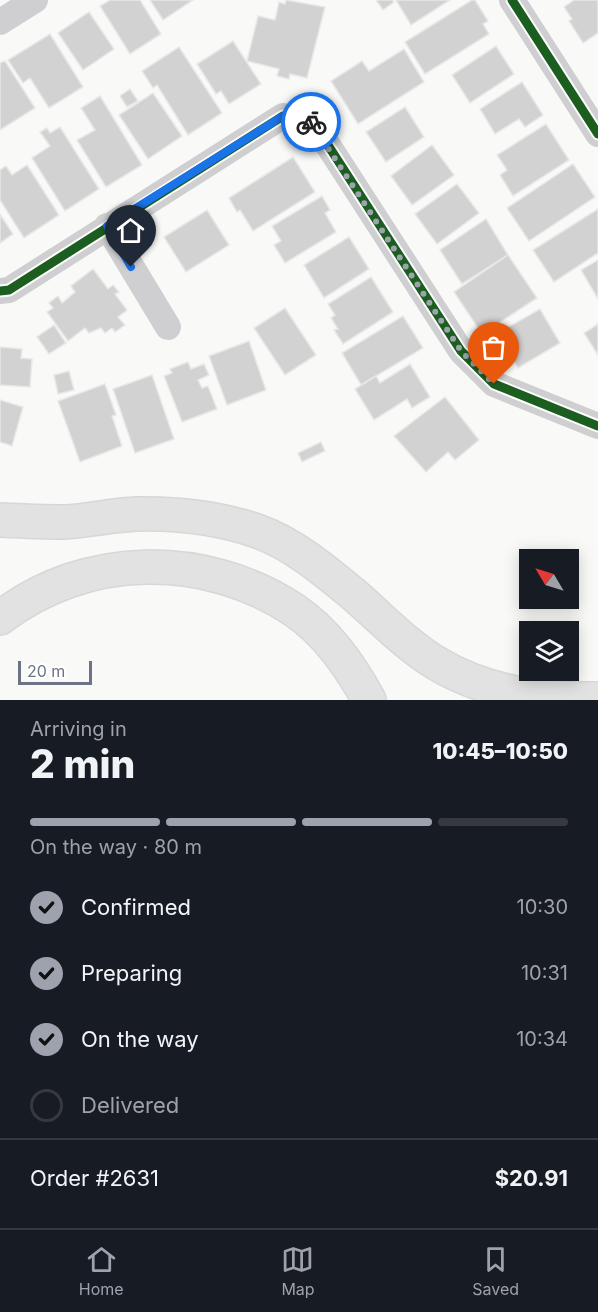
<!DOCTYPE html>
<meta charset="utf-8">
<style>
:root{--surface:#171b24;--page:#242831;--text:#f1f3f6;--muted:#9ea1a6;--line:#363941;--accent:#9da2ad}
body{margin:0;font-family:Inter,sans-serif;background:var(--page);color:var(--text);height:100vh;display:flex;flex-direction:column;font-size:22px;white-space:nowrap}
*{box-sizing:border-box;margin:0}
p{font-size:20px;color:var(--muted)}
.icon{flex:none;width:33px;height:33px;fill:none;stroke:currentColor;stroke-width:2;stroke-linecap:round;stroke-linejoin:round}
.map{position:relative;height:700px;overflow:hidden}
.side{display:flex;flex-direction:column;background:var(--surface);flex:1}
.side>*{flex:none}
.needle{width:39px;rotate:308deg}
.tools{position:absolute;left:519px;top:549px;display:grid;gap:12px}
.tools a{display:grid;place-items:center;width:60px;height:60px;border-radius:0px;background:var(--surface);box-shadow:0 3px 15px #0003;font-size:30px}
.scale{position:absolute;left:18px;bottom:15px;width:74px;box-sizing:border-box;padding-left:6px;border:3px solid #6c7385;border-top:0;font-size:16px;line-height:21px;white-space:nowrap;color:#6c7385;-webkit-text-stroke:4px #fff;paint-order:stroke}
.pin{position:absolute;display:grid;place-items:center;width:51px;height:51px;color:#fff;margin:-62px -26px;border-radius:50% 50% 50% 0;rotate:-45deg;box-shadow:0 0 6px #0007}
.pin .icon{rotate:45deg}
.courier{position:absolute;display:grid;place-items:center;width:60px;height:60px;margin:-30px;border:4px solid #1a73e8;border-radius:50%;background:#fff;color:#222;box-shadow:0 2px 8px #0007}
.headline em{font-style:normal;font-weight:800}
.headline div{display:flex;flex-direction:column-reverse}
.headline{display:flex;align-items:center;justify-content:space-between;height:102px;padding:0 30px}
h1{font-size:39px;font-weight:800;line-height:45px}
.bar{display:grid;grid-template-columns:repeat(4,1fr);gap:9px 6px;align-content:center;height:72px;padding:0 30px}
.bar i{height:8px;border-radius:4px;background:var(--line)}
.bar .selected{background:var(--accent)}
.bar p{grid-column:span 4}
.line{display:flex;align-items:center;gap:15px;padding:0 30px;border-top:2px solid var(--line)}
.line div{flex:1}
ol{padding:0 30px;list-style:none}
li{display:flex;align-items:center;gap:18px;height:66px}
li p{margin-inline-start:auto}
li .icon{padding:6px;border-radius:50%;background:var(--accent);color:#111;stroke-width:4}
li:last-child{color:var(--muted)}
li i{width:33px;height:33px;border:3px solid var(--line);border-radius:50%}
.tabs{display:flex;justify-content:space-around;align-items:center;height:84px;border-top:2px solid var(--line);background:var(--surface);font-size:16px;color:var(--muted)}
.tabs a{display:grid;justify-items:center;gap:3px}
.tabs .selected{color:var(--accent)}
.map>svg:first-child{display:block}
.building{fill:#d2d2d3;stroke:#e8e8e8;stroke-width:1.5}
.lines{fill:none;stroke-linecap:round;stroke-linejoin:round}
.highway-casing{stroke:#d6d7d7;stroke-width:36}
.minor{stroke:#cfcfd1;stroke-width:26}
.highway{stroke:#e2e2e3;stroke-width:33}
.cycleway-casing{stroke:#fff;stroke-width:13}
.cycleway{stroke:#1b5e20;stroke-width:9}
.done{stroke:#9da2ad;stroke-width:6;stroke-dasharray:0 10.8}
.route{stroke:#1a73e8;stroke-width:8}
</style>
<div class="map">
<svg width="598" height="700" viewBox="0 0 598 700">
<rect width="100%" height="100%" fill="#f9f9f8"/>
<g class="building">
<path d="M110,0H140L161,34L130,54L100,6Z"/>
<path d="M150,0H193L163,20Z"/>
<path d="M286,0L325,7L307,78L290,74L289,79L277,76L279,69L247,61L258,16L275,20L279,2L285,4Z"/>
<path d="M376,0H392L394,2L383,10Z"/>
<path d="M396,0H450L411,25Z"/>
<path d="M472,0H475L488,21L483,24L489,34L425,74L405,42Z"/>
<path d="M574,0H598V33L583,43L569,21L572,19L564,7Z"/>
<path d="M89,12L114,49L83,70L58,33Z"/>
<path d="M50,34L83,87L49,108L30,78L23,83L8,60Z"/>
<path d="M233,41L261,84L229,104L221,91L216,94L197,64Z"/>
<path d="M496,46L514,74L470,103L452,75Z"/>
<path d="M179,47L222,113L188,135L157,85L153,88L142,71Z"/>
<path d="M404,49L424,82L358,124L331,81L362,61L369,71Z"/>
<path d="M5,61L35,108L0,130V63Z"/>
<path d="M522,82L543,115L525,127L519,119L495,134L480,109Z"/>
<path d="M130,89L138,101L127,107L120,96Z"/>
<path d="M153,93L182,136L148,159L119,115Z"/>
<path d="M100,96L142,165L106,187L77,140L95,130L81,108Z"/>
<path d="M405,107L424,137L386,162L366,132Z"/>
<path d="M546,124L569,160L513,196L500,175L507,170L497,155Z"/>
<path d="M60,127L99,189L65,211L32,158L50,146L40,132L47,128L50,133Z"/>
<path d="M432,145L454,175L412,205L391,176Z"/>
<path d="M293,157L315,192L253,231L240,210L237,212L229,198Z"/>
<path d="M573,164L595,197L529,241L507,208Z"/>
<path d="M27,165L59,215L24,238L0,200V170L6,166L12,175Z"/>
<path d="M457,184L479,213L437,244L415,214Z"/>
<path d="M322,196L330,210L325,213L336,232L285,263L274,245L281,241L272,226Z"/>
<path d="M598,209V253L554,282L533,250Z"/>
<path d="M207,210L229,245L186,272L164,237Z"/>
<path d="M0,214L13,234L0,243Z"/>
<path d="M486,219L508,255L462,284L440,250Z"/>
<path d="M349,237L369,269L324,298L304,265Z"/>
<path d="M508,255L537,298L482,334L454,292Z"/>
<path d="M598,260V299L581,270Z"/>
<path d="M93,269L108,289L113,285L119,292L115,294L127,310L118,317L125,325L115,332L112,328L105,333L101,328L89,333L85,328L68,341L47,312L53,308L49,303L58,296L62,303L75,292L71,286Z"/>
<path d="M371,277L393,312L343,344L334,330L338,329L331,318L335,315L328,304Z"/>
<path d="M285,308L316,355L285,375L254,328Z"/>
<path d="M540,309L560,343L518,368L498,333Z"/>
<path d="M403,316L423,348L361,385L342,353Z"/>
<path d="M598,324V355L584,333Z"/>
<path d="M54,325L66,343L49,354L37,337Z"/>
<path d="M249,341L266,390L227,405L209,356Z"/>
<path d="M0,347L22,349L21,358L32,359L30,387L0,385Z"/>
<path d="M188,362L191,369L204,364L209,375L198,380L202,388L208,386L217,409L182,422L164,376L172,373L170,369Z"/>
<path d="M410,364L430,397L412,408L407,399L374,420L355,389L376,376L380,383Z"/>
<path d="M69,371L74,390L58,394L54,375Z"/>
<path d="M152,375L174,439L135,453L113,389Z"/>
<path d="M105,384L116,415L112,416L122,446L80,462L58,401Z"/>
<path d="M445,397L479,440L455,460L448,452L426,472L394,436Z"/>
<path d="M0,400L23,407L12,446L0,442Z"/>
<path d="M321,442L325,451L302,462L298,453Z"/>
</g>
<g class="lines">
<defs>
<g id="highway">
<path d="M0,520C21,521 42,522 64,522C88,521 112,515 136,514C177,513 219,518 257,531C292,543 324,570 352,593C379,616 406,645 436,663C486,693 541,700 598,699"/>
<path d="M0,618C85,552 205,551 294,610C327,632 350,666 369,700"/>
</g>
</defs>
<use href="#highway" class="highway-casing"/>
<g class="minor">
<path d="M512,0L598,134"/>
<path d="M0,22L35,0"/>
<path d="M107,226L168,327"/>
<path d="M0,291L9,290L283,116L313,122L461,351L494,384L598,426"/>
</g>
<use href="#highway" class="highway"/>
<defs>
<g id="cycleway">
<path d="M512,0L598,134"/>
<path d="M0,291L9,290L283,116L313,122L461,351L494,384L598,426"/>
</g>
</defs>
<use href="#cycleway" class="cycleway-casing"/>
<use href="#cycleway" class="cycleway"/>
</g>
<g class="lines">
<path class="done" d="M311,122L461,351L494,384"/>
<path class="route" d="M131,267L107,226L283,116L311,122"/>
</g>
</svg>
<div class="tools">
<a><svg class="needle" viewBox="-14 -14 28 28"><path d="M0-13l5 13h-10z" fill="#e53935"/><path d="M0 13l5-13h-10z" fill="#9ea1a6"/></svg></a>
<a><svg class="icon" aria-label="layers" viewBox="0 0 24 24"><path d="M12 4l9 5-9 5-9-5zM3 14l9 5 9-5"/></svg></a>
</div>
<div class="scale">20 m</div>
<div class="pin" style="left:494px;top:384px;background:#ea580c"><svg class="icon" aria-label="bag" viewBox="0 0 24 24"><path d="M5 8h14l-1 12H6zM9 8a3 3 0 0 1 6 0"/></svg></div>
<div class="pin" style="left:131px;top:267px;background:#1f2937"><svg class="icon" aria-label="home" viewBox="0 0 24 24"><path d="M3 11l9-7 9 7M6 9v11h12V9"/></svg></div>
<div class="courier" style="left:311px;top:122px"><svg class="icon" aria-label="bike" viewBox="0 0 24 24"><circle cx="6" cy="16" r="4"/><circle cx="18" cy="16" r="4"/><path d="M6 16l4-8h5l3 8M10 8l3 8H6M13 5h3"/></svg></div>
</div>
<section class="side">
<div class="headline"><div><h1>2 min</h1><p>Arriving in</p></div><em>10:45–10:50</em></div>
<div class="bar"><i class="selected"></i><i class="selected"></i><i class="selected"></i><i></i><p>On the way · 80 m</p></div>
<ol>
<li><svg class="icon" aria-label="check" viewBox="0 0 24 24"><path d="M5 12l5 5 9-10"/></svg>Confirmed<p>10:30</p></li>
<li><svg class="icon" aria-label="check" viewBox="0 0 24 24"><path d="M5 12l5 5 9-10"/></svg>Preparing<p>10:31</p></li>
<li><svg class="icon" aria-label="check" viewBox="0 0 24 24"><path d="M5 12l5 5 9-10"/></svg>On the way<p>10:34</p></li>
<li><i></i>Delivered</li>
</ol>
<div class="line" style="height:78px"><div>Order #2631</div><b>$20.91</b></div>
</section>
<nav class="tabs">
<a class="selected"><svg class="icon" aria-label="home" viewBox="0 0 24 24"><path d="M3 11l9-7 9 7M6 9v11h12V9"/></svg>Home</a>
<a><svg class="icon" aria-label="map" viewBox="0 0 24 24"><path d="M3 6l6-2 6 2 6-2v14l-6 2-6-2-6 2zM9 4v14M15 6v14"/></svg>Map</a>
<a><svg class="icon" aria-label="saved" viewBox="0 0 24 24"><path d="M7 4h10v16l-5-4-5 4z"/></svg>Saved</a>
</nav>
